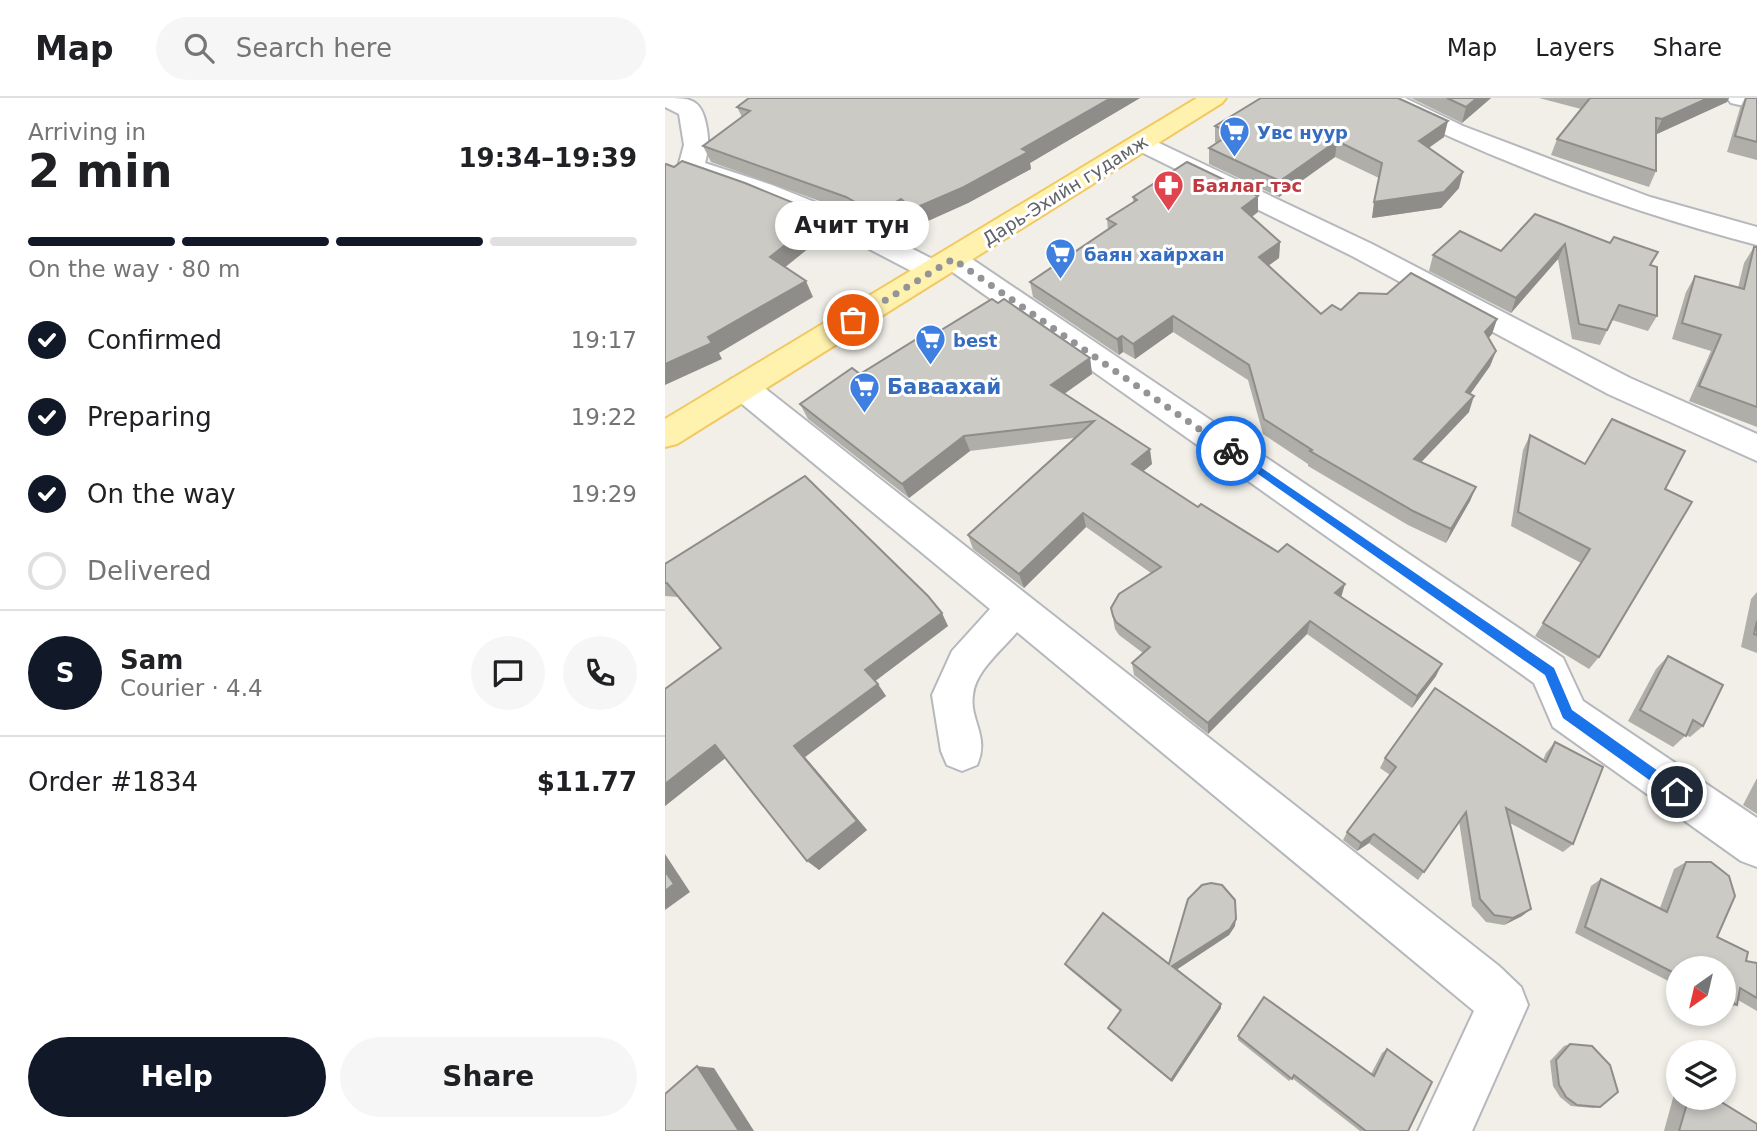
<!DOCTYPE html>
<meta charset="utf-8">
<style>
:root{--surface:#fff;--page:#f6f6f6;--text:#202124;--muted:#757577;--line:#e0e0e0;--accent:#111827}
body{margin:0;font-family:"DejaVu Sans",sans-serif;background:var(--page);color:var(--text);height:100vh;display:flex;flex-direction:column;font-size:26px;white-space:nowrap}
*{box-sizing:border-box;margin:0}
p{font-size:23px;color:var(--muted)}
.icon{flex:none;width:38px;height:38px;fill:none;stroke:currentColor;stroke-width:2;stroke-linecap:round;stroke-linejoin:round}
.map{position:relative;flex:1;overflow:hidden}
.side{display:flex;flex-direction:column;background:var(--surface);width:665px}
.side>*{flex:none}
.needle{width:46px;rotate:214deg}
.fabs{position:absolute;left:1001px;top:858px;display:grid;gap:14px}
.fabs a{display:grid;place-items:center;width:70px;height:70px;border-radius:50%;background:var(--surface);box-shadow:0 4px 10px #0003;font-size:35px}
.pin{position:absolute;display:grid;place-items:center;width:60px;height:60px;color:#fff;margin:-30px;border:4px solid #fff;border-radius:50%;box-shadow:0 2px 7px #0007}
.courier{position:absolute;display:grid;place-items:center;width:70px;height:70px;margin:-35px;border:5px solid #1a73e8;border-radius:50%;background:#fff;color:#222;box-shadow:0 2px 9px #0007}
.bubble{position:absolute;height:49px;border-radius:24px;background:var(--surface);box-shadow:0 4px 10px #0003;font-size:23px;font-weight:600;line-height:49px;text-align:center}
.summary em{font-style:normal;font-weight:600}
.summary div{display:flex;flex-direction:column-reverse}
.summary{display:flex;align-items:center;justify-content:space-between;height:119px;padding:0 28px}
h1{font-size:46px;font-weight:600;line-height:52px}
.bar{display:grid;grid-template-columns:repeat(4,1fr);gap:10px 7px;align-content:center;height:84px;padding:0 28px}
.bar i{height:9px;border-radius:5px;background:var(--line)}
.bar .current{background:var(--accent)}
.bar p{grid-column:span 4}
.line{display:flex;align-items:center;gap:18px;padding:0 28px;border-top:2px solid var(--line)}
.line div{flex:1}
.round{display:grid;place-items:center;flex:none;width:74px;height:74px;border-radius:37px;background:var(--page)}
ol{padding:0 28px;list-style:none}
li{display:flex;align-items:center;gap:21px;height:77px}
li p{margin-inline-start:auto}
li .icon{padding:7px;border-radius:50%;background:var(--accent);color:#fff;stroke-width:4}
li:last-child{color:var(--muted)}
li i{width:38px;height:38px;border:4px solid var(--line);border-radius:50%}
.button{display:flex;gap:14px;margin-top:auto;padding:14px 28px}
.button a{flex:1;height:80px;border-radius:42px;background:var(--accent);color:#fff;font-size:28px;font-weight:600;line-height:80px;text-align:center}
.button a+a{background:var(--page);color:var(--text)}
header{display:flex;align-items:center;gap:42px;box-sizing:border-box;height:98px;padding:0 35px;background:var(--surface);border-bottom:2px solid var(--line)}
header strong{font-size:33px}
nav{display:flex;gap:38px;margin-inline-start:auto;font-size:24px}
.search{width:490px;height:63px;background:var(--page);display:flex;align-items:center;gap:18px;box-sizing:border-box;padding:0 24px;border-radius:38px;color:var(--muted);font-size:26px}
main{display:flex;flex:1;min-height:0}
.map>svg:first-child{display:block}
.lines{fill:none;stroke-linecap:round;stroke-linejoin:round}
.minor-casing{stroke:#b5b8bc;stroke-width:4}
.major-casing{stroke:#f2c960;stroke-width:4}
.minor{fill:#fff;fill-rule:evenodd}
.major{fill:#fff2af;fill-rule:evenodd}
.wall{fill:#afaea9}
.shaded-wall{fill:#8f8d8a}
.building{fill:#cccac5;stroke:#8f8d8a;stroke-width:2}
.route{fill:#1a73e8}
.done{stroke:#929495;stroke-width:7;stroke-dasharray:0 12.6}
.labels{text-anchor:middle;dominant-baseline:central;stroke-width:6;stroke-linejoin:round;paint-order:stroke}
.far-shop-label{font-size:18px;font-weight:bold;fill:#366cbe;stroke:#fff;text-anchor:start}
.far-health-label{font-size:18px;font-weight:bold;fill:#be3a42;stroke:#fff;text-anchor:start}
.far-street-label{font-size:18px;fill:#5f6368;stroke:#fff}
.shop-label{font-size:21px;font-weight:bold;fill:#366cbe;stroke:#fff;text-anchor:start}
</style>
<header>
<strong>Map</strong>
<div class="search"><svg class="icon" aria-label="search" viewBox="0 0 24 24"><circle cx="10" cy="10" r="6"/><path d="M15 15l6 6"/></svg>Search here</div>
<nav><a>Map</a><a>Layers</a><a>Share</a></nav>
</header>
<main>
<section class="side">
<div class="summary"><div><h1>2 min</h1><p>Arriving in</p></div><em>19:34–19:39</em></div>
<div class="bar"><i class="current"></i><i class="current"></i><i class="current"></i><i></i><p>On the way · 80 m</p></div>
<ol>
<li><svg class="icon" aria-label="check" viewBox="0 0 24 24"><path d="M5 12l5 5 9-10"/></svg>Confirmed<p>19:17</p></li>
<li><svg class="icon" aria-label="check" viewBox="0 0 24 24"><path d="M5 12l5 5 9-10"/></svg>Preparing<p>19:22</p></li>
<li><svg class="icon" aria-label="check" viewBox="0 0 24 24"><path d="M5 12l5 5 9-10"/></svg>On the way<p>19:29</p></li>
<li><i></i>Delivered</li>
</ol>
<div class="line" style="height:126px"><b class="round" style="background:var(--accent);color:#fff">S</b><div><b>Sam</b><p>Courier · 4.4</p></div><a class="round"><svg class="icon" aria-label="chat" viewBox="0 0 24 24"><path d="M4 5h16v11H9l-5 4z"/></svg></a><a class="round"><svg class="icon" aria-label="phone" viewBox="0 0 24 24"><path d="M5 4h4l2 5-3 2q2 4 5 5l2-3 5 2v4C11 20 4 13 5 4z"/></svg></a></div>
<div class="line" style="height:91px"><div>Order #1834</div><b>$11.77</b></div>
<div class="button"><a>Help</a><a>Share</a></div>
</section>
<div class="map">
<svg width="1092" height="1033" viewBox="0 0 1092 1033">
<rect width="100%" height="100%" fill="#f1efe8"/>
<g class="lines">
<defs>
<g id="minor">
<path d="M0,0C24,0 36,0 41,26C44,41 44,50 40,65L107,87L182,117L277,166L274,161L278,155L288,152L298,155L898,560L918,603L1092,720V769L1076,763L888,629L869,585L279,168L282,173L278,179L268,182L258,179L162,129L89,99L17,74L13,69L19,47L14,16L0,9Z"/>
<path d="M709,0H740L798,28L985,99L1092,129V147C961,113 833,64 713,5Z"/>
<path d="M1062,0H1092V11L1066,5Z"/>
<path d="M477,37L707,146L965,280L1092,336V363L943,296L687,158L468,50L464,45L468,40Z"/>
<path d="M77,278L88,281L834,868L856,889L863,907L807,1033H753L809,913L352,534C338,551 310,573 308,597C304,622 325,638 312,667L297,673L282,667L276,653L267,597L287,553L325,511L66,297L61,289L66,281Z"/>
</g>
<path id="major" d="M532,0H561L557,5L12,346L0,349V321Z"/>
</defs>
<use href="#minor" class="minor-casing"/>
<use href="#major" class="major-casing"/>
<use href="#minor" class="minor"/>
<use href="#major" class="major"/>
</g>
<g class="wall">
<path d="M84,0H475L365,65L366,71L303,105L254,127L241,118L217,132L188,115L46,64L38,48L77,19L72,9Z"/>
<path d="M746,0H826L797,25Z"/>
<path d="M874,0H1064L1062,4L991,36V73L984,89L886,57L892,41L916,11Z"/>
<path d="M1080,0H1092V62L1062,54L1075,10Z"/>
<path d="M550,28L779,39L764,50L794,90L776,110L707,120L714,80L670,59L614,99L544,66V50L552,45L550,44Z"/>
<path d="M468,99L593,114L587,119L615,144L614,160L603,168L656,216L676,212L832,221L827,236L823,240L831,253L825,268L805,296L804,314L756,364L811,389L805,403L781,445L743,427L643,368V366L598,336L583,282L508,234L470,261L458,254L454,257L368,199L365,184L443,132L442,121L468,104Z"/>
<path d="M870,116L945,145L993,154L986,167L992,218L983,233L947,222L935,247L907,241L893,161L846,215L764,173L768,157L836,153Z"/>
<path d="M1089,149H1092V329L1024,303L1046,253L1007,241L1021,194L1030,178L1073,190L1079,165Z"/>
<path d="M268,237L425,260L427,276L399,296L487,366L478,373L533,409L676,499L771,578L747,610L642,536L543,636L469,577L467,565L478,555L454,537L450,531L446,510L486,475L421,429L359,490L308,451L303,437L409,340L305,353L244,400L143,321L135,306Z"/>
<path d="M865,337L920,366L1000,391L934,559L924,571L870,538L916,465L846,428L858,352Z"/>
<path d="M0,466L283,528L210,583L221,598L140,659L202,732L154,772L60,660L0,708V591L56,550L13,499L0,498Z"/>
<path d="M1092,494V555L1076,549L1086,501Z"/>
<path d="M1003,558L1038,628L1025,639L1021,637L1008,649L963,623L991,571Z"/>
<path d="M890,644L908,746L898,754L845,725L857,818L839,827L821,824L807,808L794,723L753,782L704,745L692,753L678,742L682,734L725,677L715,670L720,660L878,662L881,655Z"/>
<path d="M1092,680V716L1078,707Z"/>
<path d="M1021,764L1052,839L1081,863L1092,865V913L1073,902L1072,907L1059,911V870H1013V888L910,835L926,788L936,781L995,810L1009,771Z"/>
<path d="M570,828L564,837L511,872L556,910L507,984L446,933L443,930L455,913L404,871L400,866H504Z"/>
<path d="M573,938L706,976L717,955L722,951L743,1033H695L627,980L624,983L573,942Z"/>
<path d="M905,946L935,1009L928,1010L906,1008L895,999L888,988L885,963L899,948Z"/>
<path d="M1011,989H1013V999H1048L1092,1033H999Z"/>
</g>
<g class="shaded-wall">
<path d="M446,0H475L365,65L366,71L303,105L254,127L248,111L357,51Z"/>
<path d="M812,0H826L797,25L801,9Z"/>
<path d="M1043,0H1064L1062,4L990,37L997,21Z"/>
<path d="M783,23L779,39L750,59L754,43Z"/>
<path d="M672,43L670,59L614,99L615,83Z"/>
<path d="M798,74L794,90L776,110L707,120L709,104Z"/>
<path d="M593,98V114L576,126L577,110Z"/>
<path d="M236,101L241,118L217,132L211,116Z"/>
<path d="M158,117L165,133L113,175L105,159Z"/>
<path d="M615,144L614,160L593,175L594,159Z"/>
<path d="M900,146L893,161L846,215L851,200Z"/>
<path d="M141,183L148,199L54,255L57,261L0,287V266L43,239Z"/>
<path d="M508,218V234L470,261L468,246Z"/>
<path d="M832,221L827,236L815,250L820,234Z"/>
<path d="M457,238L458,254L454,257L452,241Z"/>
<path d="M831,253L825,268L796,309L801,294Z"/>
<path d="M425,260L427,276L389,303L386,287Z"/>
<path d="M809,298L804,314L745,376L749,361Z"/>
<path d="M299,338L305,353L244,400L237,386Z"/>
<path d="M485,351L487,366L469,381L467,366Z"/>
<path d="M811,389L805,403L781,445L786,431Z"/>
<path d="M418,415L421,429L359,490L354,476Z"/>
<path d="M680,486L676,500L670,495Z"/>
<path d="M277,515L283,528L209,584L200,572Z"/>
<path d="M645,523L642,536L543,636V625Z"/>
<path d="M777,566L771,578L747,610L752,598Z"/>
<path d="M213,586L221,598L140,659L202,732L154,772L142,763L129,648Z"/>
<path d="M50,647L63,658L0,708V686Z"/>
<path d="M709,736L704,745L692,753L696,745Z"/>
<path d="M0,756L25,794L0,812Z"/>
<path d="M866,811L857,818L839,827L848,820Z"/>
<path d="M571,821L570,828L564,837L508,874L507,868Z"/>
<path d="M556,906V910L507,984L506,982Z"/>
<path d="M32,968L49,970L89,1033H74Z"/>
</g>
<g class="building">
<path d="M84,0H446L357,51L363,54L299,89L248,111L236,101L211,116L181,99L38,48L85,13L72,9Z"/>
<path d="M596,0H733L783,23L754,43L798,74L779,94L709,104L717,65L672,43L615,83L544,50L567,35L550,28Z"/>
<path d="M782,0H812L801,9Z"/>
<path d="M925,0H1043L997,21L991,20V73L892,41Z"/>
<path d="M1081,0H1092V44L1070,38Z"/>
<path d="M17,63L80,85L158,117L105,159L141,183L43,239L47,245L0,266V67L1,66L9,69Z"/>
<path d="M522,64L593,98L577,110L615,144L594,159L656,216L667,207L676,212L694,195L722,196L746,175L832,221L820,234L831,253L801,294L809,298L749,361L811,389L786,431L748,413L645,353L647,352L599,321L584,267L508,218L468,246L457,238L452,241L365,184L451,126L442,121L472,102L468,99Z"/>
<path d="M870,116L945,145L949,139L993,154L985,167L992,169V218L954,207L942,232L914,226L900,146L851,200L768,157L795,133L836,153Z"/>
<path d="M1089,149H1092V309L1034,288L1056,237L1017,225L1030,178L1079,191Z"/>
<path d="M327,201L333,205L339,201L425,260L386,287L485,351L467,366L533,409L536,406L613,454L622,446L680,486L670,495L777,566L752,598L645,523L543,625L467,565L485,549L451,524L448,518L446,510L454,496L496,469L418,415L354,476L303,437L429,323L299,338L237,386L135,306L187,270L195,276L263,234L268,237Z"/>
<path d="M947,321L1020,353L1000,391L1027,404L934,559L878,525L925,451L853,414L865,337L920,366Z"/>
<path d="M140,378L263,498L277,515L200,572L213,586L129,648L192,723L142,763L50,647L0,686V591L56,550L2,485H0V466Z"/>
<path d="M1092,523V537L1089,536Z"/>
<path d="M1003,558L1058,587L1038,628L1028,622L1021,638L975,612Z"/>
<path d="M770,590L881,664L890,644L938,669L908,746L841,710L866,811L848,820L829,817L815,801L801,714L759,774L709,736L696,745L682,734L731,669L720,660Z"/>
<path d="M1021,764H1046L1064,778L1070,798L1052,839L1083,854L1081,863L1092,865V900L1075,890L1072,907L1059,900V870H1013V877L920,829L936,781L1002,814Z"/>
<path d="M0,773L9,786L0,793Z"/>
<path d="M546,785L557,787L570,802L571,821L565,831L507,868L556,906L506,982L443,930L456,912L400,866L438,815L504,866L523,801L537,787Z"/>
<path d="M599,899L709,978L722,951L767,984L743,1033H701L629,977L627,981L573,938Z"/>
<path d="M905,946L927,948L945,967L953,994L935,1009L912,1007L901,999L894,987L891,962Z"/>
<path d="M32,968L74,1033H0V996Z"/>
<path d="M1024,999H1048L1092,1026V1033H1014Z"/>
</g>
<path class="route" d="M566,349L889,570L907,612L1017,690V699H1008L898,620L880,577L563,355V350Z"/>
<g class="lines">
<path class="done" d="M188,222L288,161L566,353"/>
</g>
<defs>
<symbol id="supermarket-pin" viewBox="-11 -11 22 30"><path d="M0 17L-7.5 6A9.5 9.5 0 1 1 7.5 6Z" fill="#3f7fe0" stroke="#fff"/><path d="M-6-5.5h2.5l.6 2H6L4.5 2H-2.5L-4.4-4H-6ZM-1.5 3.2a1.3 1.3 0 1 0 .1 0ZM3 3.2a1.3 1.3 0 1 0 .1 0Z" fill="#fff"/></symbol>
<symbol id="pharmacy-pin" viewBox="-11 -11 22 30"><path d="M0 17L-7.5 6A9.5 9.5 0 1 1 7.5 6Z" fill="#e0444e" stroke="#fff"/><path d="M-2-6h4v4h4v4h-4v4h-4v-4h-4v-4h4Z" fill="#fff"/></symbol>
</defs>
<g fill-rule="evenodd">
<use href="#supermarket-pin" x="552" y="16" width="35" height="47"/>
<use href="#pharmacy-pin" x="486" y="70" width="35" height="47"/>
<use href="#supermarket-pin" x="378" y="138" width="35" height="47"/>
<use href="#supermarket-pin" x="248" y="224" width="35" height="47"/>
<use href="#supermarket-pin" x="182" y="272" width="35" height="47"/>
</g>
<g class="labels">
<g class="far-shop-label">
<text x="592" y="34">Увс нуур</text>
<text x="419" y="156">баян хайрхан</text>
<text x="288" y="242">best</text>
</g>
<g class="far-health-label">
<text x="527" y="87">Баялаг тэс</text>
</g>
<g class="far-street-label">
<text transform="translate(400 92) rotate(-32)">Дарь-Эхийн гудамж</text>
</g>
<g class="shop-label">
<text x="222" y="289">Баваахай</text>
</g>
</g>
</svg>
<div class="fabs">
<a><svg class="needle" viewBox="-14 -14 28 28"><path d="M0-13l5 13h-10z" fill="#e53935"/><path d="M0 13l5-13h-10z" fill="#757577"/></svg></a>
<a><svg class="icon" aria-label="layers" viewBox="0 0 24 24"><path d="M12 4l9 5-9 5-9-5zM3 14l9 5 9-5"/></svg></a>
</div>
<div class="pin" style="left:188px;top:222px;background:#ea580c"><svg class="icon" aria-label="bag" viewBox="0 0 24 24"><path d="M5 8h14l-1 12H6zM9 8a3 3 0 0 1 6 0"/></svg></div>
<div class="pin" style="left:1012px;top:694px;background:#1f2937"><svg class="icon" aria-label="home" viewBox="0 0 24 24"><path d="M3 11l9-7 9 7M6 9v11h12V9"/></svg></div>
<div class="courier" style="left:566px;top:353px"><svg class="icon" aria-label="bike" viewBox="0 0 24 24"><circle cx="6" cy="16" r="4"/><circle cx="18" cy="16" r="4"/><path d="M6 16l4-8h5l3 8M10 8l3 8H6M13 5h3"/></svg></div>
<div class="bubble" style="left:110px;top:103px;width:154px">Ачит тун</div>
</div>
</main>
